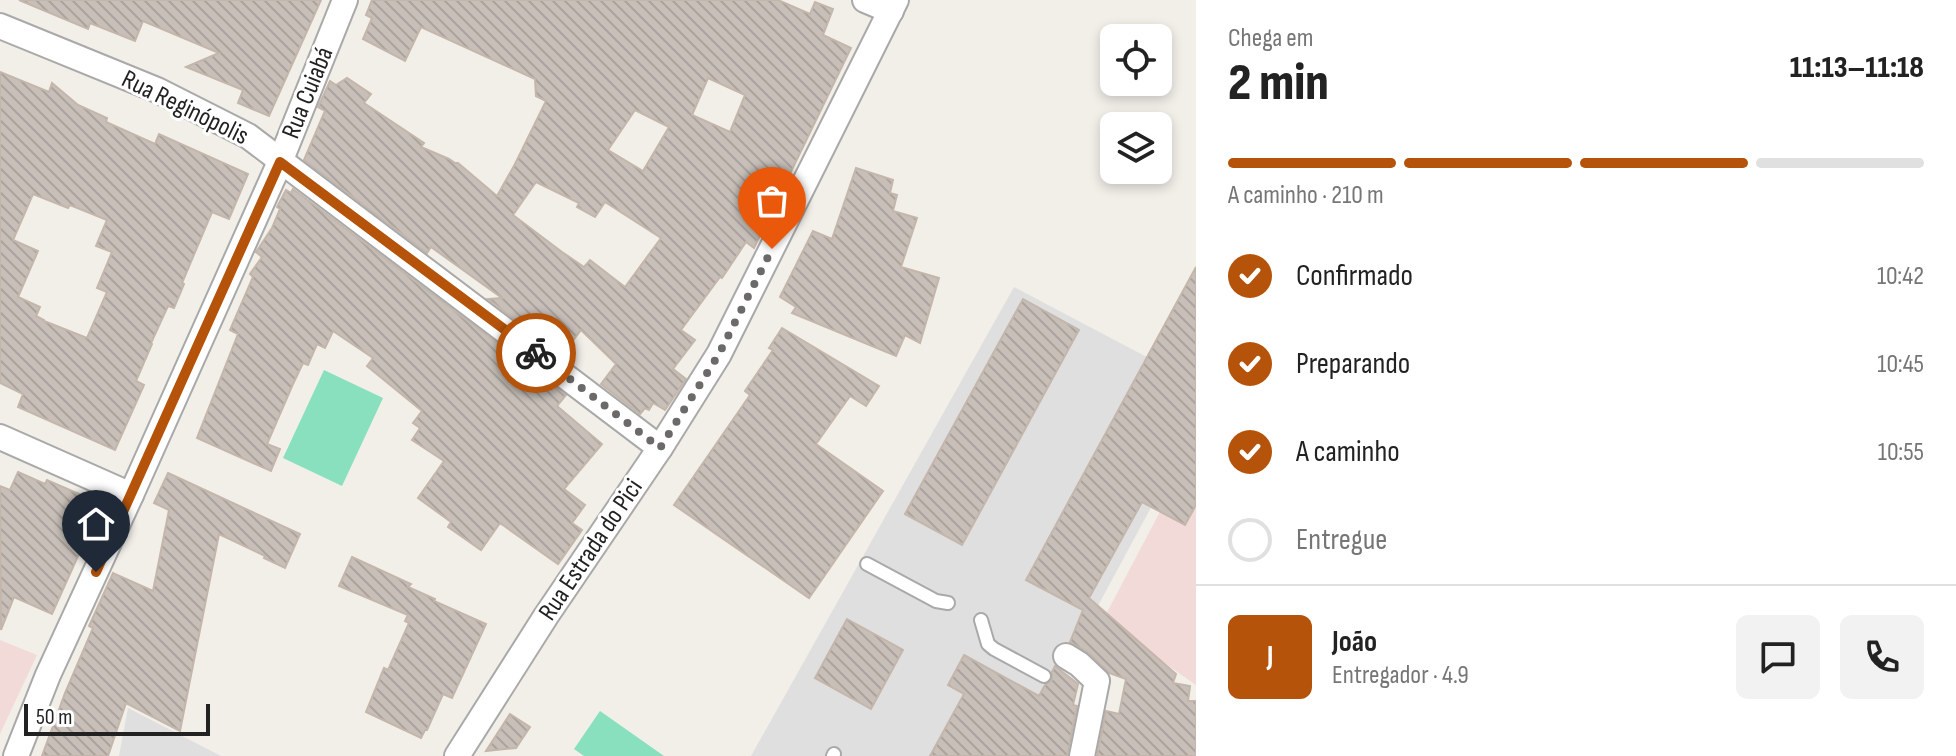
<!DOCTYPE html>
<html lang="pt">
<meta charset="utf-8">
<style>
:root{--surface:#fff;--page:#f2f2f2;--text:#222;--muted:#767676;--line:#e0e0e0;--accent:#b45309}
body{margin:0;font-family:"Sofia Sans Condensed",sans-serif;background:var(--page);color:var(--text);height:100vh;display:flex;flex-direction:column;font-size:30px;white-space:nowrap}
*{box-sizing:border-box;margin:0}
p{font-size:26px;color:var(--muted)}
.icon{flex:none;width:44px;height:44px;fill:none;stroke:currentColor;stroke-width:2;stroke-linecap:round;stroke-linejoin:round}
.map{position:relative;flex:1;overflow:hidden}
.drawer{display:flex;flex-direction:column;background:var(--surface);width:760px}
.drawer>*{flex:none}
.buttons{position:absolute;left:1100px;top:24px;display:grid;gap:16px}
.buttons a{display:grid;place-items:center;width:72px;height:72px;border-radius:12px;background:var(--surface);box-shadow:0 4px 12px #0003;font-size:40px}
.scale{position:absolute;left:24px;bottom:20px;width:186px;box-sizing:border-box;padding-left:8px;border:4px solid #222;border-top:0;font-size:22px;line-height:28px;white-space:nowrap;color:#222;-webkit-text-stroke:6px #fff;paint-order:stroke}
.pin{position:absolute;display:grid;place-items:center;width:68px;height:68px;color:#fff;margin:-82px -34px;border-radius:50% 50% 50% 0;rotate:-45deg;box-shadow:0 0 8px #0007}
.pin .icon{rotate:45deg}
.courier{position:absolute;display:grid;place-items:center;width:80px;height:80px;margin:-40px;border:6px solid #b45309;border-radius:50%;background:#fff;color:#222;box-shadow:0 2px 10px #0007}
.overview em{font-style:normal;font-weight:800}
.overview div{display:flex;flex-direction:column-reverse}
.overview{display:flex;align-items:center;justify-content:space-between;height:136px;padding:0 32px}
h1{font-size:52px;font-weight:800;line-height:60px}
.bar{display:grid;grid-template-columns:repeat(4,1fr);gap:12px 8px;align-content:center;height:96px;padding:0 32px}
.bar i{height:10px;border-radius:6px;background:var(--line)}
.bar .current{background:var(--accent)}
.bar p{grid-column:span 4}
.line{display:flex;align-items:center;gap:20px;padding:0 32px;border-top:2px solid var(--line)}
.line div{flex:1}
.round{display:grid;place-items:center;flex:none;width:84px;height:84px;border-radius:12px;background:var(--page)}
ol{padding:0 32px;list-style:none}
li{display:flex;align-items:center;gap:24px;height:88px}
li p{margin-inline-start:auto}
li .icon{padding:8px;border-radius:50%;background:var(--accent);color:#fff;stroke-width:4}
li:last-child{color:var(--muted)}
li i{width:44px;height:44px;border:4px solid var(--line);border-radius:50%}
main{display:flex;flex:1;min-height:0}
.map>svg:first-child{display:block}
.residential{fill:#e0dfdf}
.commercial{fill:#f2dad9}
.pitch{fill:#88e0be}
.building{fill:url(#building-back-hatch);stroke:#c4b6ab;stroke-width:2;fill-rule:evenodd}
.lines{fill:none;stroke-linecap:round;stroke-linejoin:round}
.lane-casing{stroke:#a9a9a9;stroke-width:16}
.street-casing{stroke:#a9a9a9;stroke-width:28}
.lane{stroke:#fff;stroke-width:12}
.street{stroke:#fff;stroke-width:24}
.done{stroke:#6b6a68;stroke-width:8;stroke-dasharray:0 14.4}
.route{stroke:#b45309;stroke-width:10}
.labels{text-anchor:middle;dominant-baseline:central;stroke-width:6;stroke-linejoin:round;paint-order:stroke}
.street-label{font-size:26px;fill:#222;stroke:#fff}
</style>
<main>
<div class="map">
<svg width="1196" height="756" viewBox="0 0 1196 756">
<defs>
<pattern id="building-back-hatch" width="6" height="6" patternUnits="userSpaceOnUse" patternTransform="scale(2)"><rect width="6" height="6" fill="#c7bfb8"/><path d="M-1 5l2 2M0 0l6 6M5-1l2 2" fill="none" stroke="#aba49e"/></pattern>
</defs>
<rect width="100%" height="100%" fill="#f2efe9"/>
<g class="residential">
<path d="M1014,287L1196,383V424L1017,756H751Z"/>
<path d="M128,708L221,756H119Z"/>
</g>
<g class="commercial">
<path d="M1196,480V685L1103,620L1174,485Z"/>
<path d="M0,640L37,655L0,734Z"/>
</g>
<g class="pitch">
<path d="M324,370L383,398L342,486L283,458Z"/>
<path d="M600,711L664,756H584L574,749Z"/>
</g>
<g class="building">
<path d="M19,0H321L269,116L238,103L243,90L186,67L219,53L143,21L135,41L90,23L88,29Z"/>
<path d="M372,0H778L810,14L815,2L833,9L823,35L851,48L754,248L746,242L722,278L720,277L681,330L695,340L673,369L686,379L665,410L653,403L649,410L645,408L640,414L601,384L616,364L581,330L562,355L488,299L502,298L431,247L427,253L304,160L325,111L318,107L330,81L336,85L347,78L371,94L364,103L424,143L421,147L449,159L455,163H458L497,196L515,164L546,101L536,96L535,79L421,27L405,61L363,39L372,18L366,15ZM708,78L745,95L730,132L692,115ZM635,110L669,127L643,171L608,150ZM536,182L579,203L577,207L595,217L605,202L661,238L625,287L590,260L584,267L562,252L513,215Z"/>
<path d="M0,72L49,92L52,83L78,105L107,118L106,122L155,144L159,134L248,174L229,219L212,212L182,283L184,284L174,308L168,306L151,343L152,344L136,381L144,385L115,450L18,407L23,394L0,383ZM33,194L68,208L70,205L107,220L96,246L112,252L97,288L107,292L87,338L44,321V320L36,316L40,307L18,297L38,251L13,240Z"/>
<path d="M856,168L893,180L890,193L897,195L893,211L917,218L901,267L939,278L920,343L905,335L896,356L792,313L796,307L780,297L813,231L832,239Z"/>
<path d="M293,189L566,395L557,406L602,444L564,489L585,505L572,523L582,530L558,564L500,523L481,550L448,527L451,522L418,498L444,461L412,440L420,428L413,423L422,411L367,366L373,358L333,331L325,348L317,344L308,365L303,363L293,384L267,444L280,449L271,471L197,438L238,334L230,330L253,277L250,274L262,257L256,252L272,228L280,209L277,207L286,190L291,193Z"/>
<path d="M1196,267V505L1185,525L1142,502L1089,598L1176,674L1173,683L1190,686L1188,701H1196V756H1097L1106,711L1119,714L1126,679L1109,673L1089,653L1070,642L1083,610L1026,580Z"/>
<path d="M1023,299L1079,330L962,545L905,514Z"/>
<path d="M782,328L879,386L866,406L850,396L816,444L883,491L809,598L674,505L750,395L745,391L773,350L769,348Z"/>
<path d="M18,472L45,484L47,480L84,496L95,504L98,525L92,539L87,536L52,614L14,597L1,630L0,486L10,490Z"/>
<path d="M168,473L300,534L285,568L264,558L265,556L219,534L180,731L126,703L108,756H42L65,693L93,628L89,626L113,573L153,591L169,510L154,503Z"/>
<path d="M352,557L411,584L408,587L435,599L434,601L486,624L452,698L443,694L427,730H425L421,738L366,712L384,668L388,670L409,623L405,621L408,615L339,586Z"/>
<path d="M847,619L903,650L871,709L815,678Z"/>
<path d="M964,655L1039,696L1045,685L1052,680V672L1055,666L1078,684L1073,705L1077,706L1067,756H930L964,694L948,685Z"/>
<path d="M510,714L530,727L516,748L486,751Z"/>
</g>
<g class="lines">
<defs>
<g id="lane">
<path d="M867,564L936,601L948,603"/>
<path d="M981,620L988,644L994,649L1044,676"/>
<path d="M833,756L834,754"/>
</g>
<g id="street">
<path d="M865,0L891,11"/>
<path d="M0,26L157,90L248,136L660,448"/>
<path d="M0,437L131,495"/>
<path d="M1066,656L1079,664L1097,681L1082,756"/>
<path d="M16,756L48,675L131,495L280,162L345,0"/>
<path d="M457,756L546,616L660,448L719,354L896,0"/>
</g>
</defs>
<use href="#lane" class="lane-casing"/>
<use href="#street" class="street-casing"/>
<use href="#lane" class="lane"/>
<use href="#street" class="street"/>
</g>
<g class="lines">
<path class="done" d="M536,353L660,448L719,354L772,249"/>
<path class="route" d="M96,572L280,162L536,353"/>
</g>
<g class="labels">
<g class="street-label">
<text transform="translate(308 93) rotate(-68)">Rua Cuiabá</text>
<text transform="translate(185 108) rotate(26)">Rua Reginópolis</text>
<text transform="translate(591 550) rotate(-56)">Rua Estrada do Pici</text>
</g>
</g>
</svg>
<div class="buttons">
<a><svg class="icon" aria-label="locate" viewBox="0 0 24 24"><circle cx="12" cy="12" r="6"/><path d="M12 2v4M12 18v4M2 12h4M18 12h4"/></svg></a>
<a><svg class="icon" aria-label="layers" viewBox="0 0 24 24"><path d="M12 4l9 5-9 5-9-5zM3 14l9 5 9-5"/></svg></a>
</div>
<div class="scale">50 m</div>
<div class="pin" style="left:772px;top:249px;background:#ea580c"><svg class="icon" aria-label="bag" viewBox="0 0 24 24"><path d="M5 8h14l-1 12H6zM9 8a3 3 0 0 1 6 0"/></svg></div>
<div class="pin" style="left:96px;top:572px;background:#1f2937"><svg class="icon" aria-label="home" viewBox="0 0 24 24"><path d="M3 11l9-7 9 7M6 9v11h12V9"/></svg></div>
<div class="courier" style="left:536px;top:353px"><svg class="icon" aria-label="bike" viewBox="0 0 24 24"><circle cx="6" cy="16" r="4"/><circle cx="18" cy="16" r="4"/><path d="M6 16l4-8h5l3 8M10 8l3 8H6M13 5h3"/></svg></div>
</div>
<section class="drawer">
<div class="overview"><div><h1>2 min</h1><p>Chega em</p></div><em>11:13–11:18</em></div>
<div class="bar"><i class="current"></i><i class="current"></i><i class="current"></i><i></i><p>A caminho · 210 m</p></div>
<ol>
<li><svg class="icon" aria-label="check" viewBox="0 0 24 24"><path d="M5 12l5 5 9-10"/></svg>Confirmado<p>10:42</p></li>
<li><svg class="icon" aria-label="check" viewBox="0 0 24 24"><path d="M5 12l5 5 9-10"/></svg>Preparando<p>10:45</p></li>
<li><svg class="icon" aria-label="check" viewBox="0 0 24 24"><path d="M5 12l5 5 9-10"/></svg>A caminho<p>10:55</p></li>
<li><i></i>Entregue</li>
</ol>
<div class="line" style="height:144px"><b class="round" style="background:var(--accent);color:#fff">J</b><div><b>João</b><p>Entregador · 4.9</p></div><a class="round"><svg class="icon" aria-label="chat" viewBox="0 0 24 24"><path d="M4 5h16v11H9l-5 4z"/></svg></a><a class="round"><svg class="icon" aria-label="phone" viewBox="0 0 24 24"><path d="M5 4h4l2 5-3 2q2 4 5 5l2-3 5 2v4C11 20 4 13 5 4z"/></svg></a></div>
</section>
</main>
